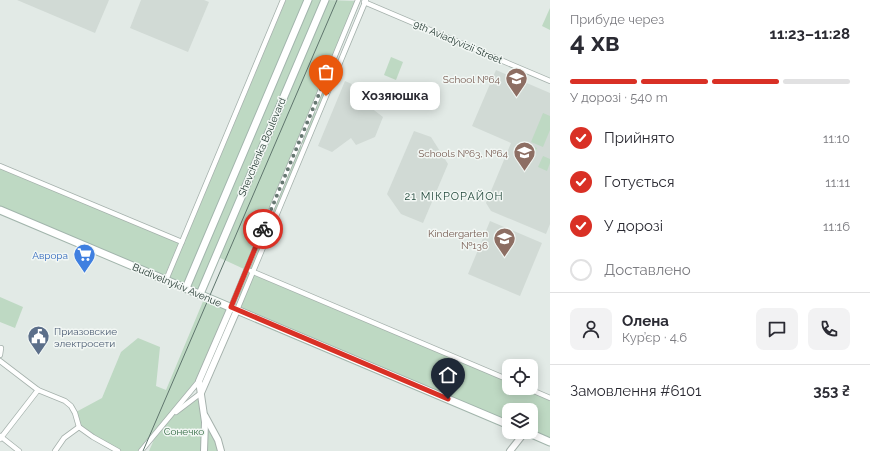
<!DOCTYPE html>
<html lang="uk">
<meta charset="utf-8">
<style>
:root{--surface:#fff;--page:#f2f2f3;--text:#2b2b33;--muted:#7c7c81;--line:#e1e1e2;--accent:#d93025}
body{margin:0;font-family:Raleway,sans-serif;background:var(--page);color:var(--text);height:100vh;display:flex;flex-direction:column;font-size:15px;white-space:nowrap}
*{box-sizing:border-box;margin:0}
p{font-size:13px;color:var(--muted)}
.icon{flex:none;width:22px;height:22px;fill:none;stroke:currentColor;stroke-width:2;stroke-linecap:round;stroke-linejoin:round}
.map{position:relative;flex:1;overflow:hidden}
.panel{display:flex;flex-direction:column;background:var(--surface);width:320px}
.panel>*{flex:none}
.fabs{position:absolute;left:502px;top:359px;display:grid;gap:8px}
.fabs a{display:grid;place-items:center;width:36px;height:36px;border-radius:8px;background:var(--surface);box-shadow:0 2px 10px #0003;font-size:20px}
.pin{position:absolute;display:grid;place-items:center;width:34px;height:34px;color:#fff;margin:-41px -17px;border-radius:50% 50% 50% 0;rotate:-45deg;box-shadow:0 0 4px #0007}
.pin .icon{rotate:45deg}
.courier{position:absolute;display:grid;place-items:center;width:40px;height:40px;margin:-20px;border:3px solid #d93025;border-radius:50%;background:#fff;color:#222;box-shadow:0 1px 5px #0007}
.bubble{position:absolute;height:28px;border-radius:8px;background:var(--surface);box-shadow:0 2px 10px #0003;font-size:13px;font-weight:700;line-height:28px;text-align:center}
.overview em{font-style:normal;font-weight:700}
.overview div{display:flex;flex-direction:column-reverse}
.overview{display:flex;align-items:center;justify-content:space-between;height:68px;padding:0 20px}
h1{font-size:26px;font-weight:700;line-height:30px}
.bar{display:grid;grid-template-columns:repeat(4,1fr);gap:6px 4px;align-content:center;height:48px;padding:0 20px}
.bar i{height:5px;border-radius:3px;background:var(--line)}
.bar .active{background:var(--accent)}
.bar p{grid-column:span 4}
.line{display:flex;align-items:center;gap:10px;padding:0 20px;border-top:1px solid var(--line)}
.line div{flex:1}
.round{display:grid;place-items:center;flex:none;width:42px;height:42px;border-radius:8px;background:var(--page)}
ol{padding:0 20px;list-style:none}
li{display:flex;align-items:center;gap:12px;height:44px}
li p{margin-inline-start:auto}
li .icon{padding:4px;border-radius:50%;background:var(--accent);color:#fff;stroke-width:4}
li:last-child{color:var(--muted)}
li i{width:22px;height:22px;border:2px solid var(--line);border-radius:50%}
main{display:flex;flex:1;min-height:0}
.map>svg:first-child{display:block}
.built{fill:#d1dad5}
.green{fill:#bed9c3}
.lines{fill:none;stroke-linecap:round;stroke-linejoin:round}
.minor-casing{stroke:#a5b1ac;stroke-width:6}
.tertiary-casing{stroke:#a5b1ac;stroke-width:8}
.secondary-casing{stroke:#a2b5ac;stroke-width:9}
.minor{stroke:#fff;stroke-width:4.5}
.tertiary{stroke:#fff;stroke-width:6}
.secondary{stroke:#fff;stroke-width:7}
.tram{stroke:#5f756d;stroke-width:1}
.done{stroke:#667771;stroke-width:4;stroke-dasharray:0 7.2}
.route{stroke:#d93025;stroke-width:5}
.labels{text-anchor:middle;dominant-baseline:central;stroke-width:3;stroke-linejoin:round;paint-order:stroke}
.street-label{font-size:10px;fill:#243932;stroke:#f2f7f4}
.education-label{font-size:10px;fill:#785e54;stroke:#f2f7f4;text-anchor:end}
.shop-label{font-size:10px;fill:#366cbe;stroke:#f2f7f4;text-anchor:end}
.service-label{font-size:10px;fill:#4e5e75;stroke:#f2f7f4;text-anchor:start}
.park-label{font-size:10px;fill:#346b44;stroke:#f2f7f4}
.neighbourhood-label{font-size:11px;letter-spacing:1px;fill:#23493c;stroke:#f2f7f4}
</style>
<main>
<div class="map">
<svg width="550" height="451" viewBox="0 0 550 451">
<rect width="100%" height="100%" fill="#e2eae6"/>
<g class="built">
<path d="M17,0H109L95,33Z"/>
<path d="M141,0H204L209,2L188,52L130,28Z"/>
<path d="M496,70L550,93V224L546,234L491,211L486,203L511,143L472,126Z"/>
<path d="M345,81L354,85L366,104L383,117L375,137L356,145L351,138L332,152L318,146Z"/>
<path d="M414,131L431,137L448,164L423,223L401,214L387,194Z"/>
<path d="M490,221L542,243L520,296L468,274Z"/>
</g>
<g class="green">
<path d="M286,0H306L185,285L169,279Z"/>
<path d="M311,0H323L199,291L189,287Z"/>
<path d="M327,0L356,1L244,269L218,257Z"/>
<path d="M550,8V30L542,26Z"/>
<path d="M391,57L403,62L396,80L384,75Z"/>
<path d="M330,71L334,73L318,111L315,109Z"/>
<path d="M314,112L317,113L304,144L301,143Z"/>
<path d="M543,113L550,116V130L543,147L531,142Z"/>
<path d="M526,143L537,148L531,160L520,156Z"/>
<path d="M300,146L303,147L252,270L248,269Z"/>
<path d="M543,156L550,159V163L547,171L538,167Z"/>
<path d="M0,168L179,243L164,277L0,207Z"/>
<path d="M247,271L251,273L240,298L237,296Z"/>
<path d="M254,275L509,382V388H523L550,399V439L531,431V410H509V422L240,309Z"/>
<path d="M0,297L23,307L15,328L0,322Z"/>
<path d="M204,299L227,309L197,379L139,451H120L94,436L80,426L76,412L102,398L121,352L138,338L160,347L156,386L166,390Z"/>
<path d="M200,396L203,413V451H149L156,435L171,417Z"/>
<path d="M206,422L216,441L219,451H206Z"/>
</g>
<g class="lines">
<defs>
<g id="minor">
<path d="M364,2L550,81"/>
<path d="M0,166L182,242"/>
<path d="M251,271L509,380"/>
<path d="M166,280L283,0"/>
<path d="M231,307L358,0"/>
<path d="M237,310L366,0"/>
<path d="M0,348H1L0,355"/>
<path d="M0,361L38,390L65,401L71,406L75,413L79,427L93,437L118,451"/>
<path d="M527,388L550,398"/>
<path d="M176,412L201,393"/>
<path d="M0,436L19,451"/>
<path d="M0,439L38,390"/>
<path d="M55,451L64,438L79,427"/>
<path d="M141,451L199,381"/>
</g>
<g id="tertiary">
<path d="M201,393L237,310"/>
<path d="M205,416L218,440L221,451"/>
<path d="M204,451L205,422L199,381L231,307"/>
<path d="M510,451L525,432"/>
</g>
<g id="secondary">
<path d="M0,210L509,425"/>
<path d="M186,288L308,0"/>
<path d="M200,294L325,0"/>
<path d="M527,432L550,442"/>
</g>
</defs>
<use href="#minor" class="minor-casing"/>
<use href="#tertiary" class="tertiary-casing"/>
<use href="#secondary" class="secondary-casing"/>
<use href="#minor" class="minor"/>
<use href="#tertiary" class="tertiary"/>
<use href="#secondary" class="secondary"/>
<path class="tram" d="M143,451L337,0"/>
</g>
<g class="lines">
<path class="done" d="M263,229L329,70L336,72L326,96"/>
<path class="route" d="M263,229L231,307L448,399"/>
</g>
<defs>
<symbol id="school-pin" viewBox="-11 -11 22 30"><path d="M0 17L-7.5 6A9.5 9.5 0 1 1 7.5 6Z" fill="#8d6e63" stroke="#f2f7f4"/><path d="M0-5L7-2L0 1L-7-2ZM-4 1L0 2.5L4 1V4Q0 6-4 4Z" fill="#fff"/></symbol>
<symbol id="supermarket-pin" viewBox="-11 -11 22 30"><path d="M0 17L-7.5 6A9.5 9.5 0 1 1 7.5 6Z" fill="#3f7fe0" stroke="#f2f7f4"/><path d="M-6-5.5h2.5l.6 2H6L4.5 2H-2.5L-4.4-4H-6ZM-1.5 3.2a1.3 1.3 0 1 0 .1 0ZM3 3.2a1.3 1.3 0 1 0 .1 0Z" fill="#fff"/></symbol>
<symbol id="civic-pin" viewBox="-11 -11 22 30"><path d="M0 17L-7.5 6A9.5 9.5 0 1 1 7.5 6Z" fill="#5c6f8a" stroke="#f2f7f4"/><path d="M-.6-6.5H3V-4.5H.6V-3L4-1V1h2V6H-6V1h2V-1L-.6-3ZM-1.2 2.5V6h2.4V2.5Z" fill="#fff"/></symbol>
</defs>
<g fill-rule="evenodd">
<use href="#school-pin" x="504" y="66" width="25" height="34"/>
<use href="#school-pin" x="512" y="140" width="25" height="34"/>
<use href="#school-pin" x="492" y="226" width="25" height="34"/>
<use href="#supermarket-pin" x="72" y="242" width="25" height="34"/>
<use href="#civic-pin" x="26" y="324" width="25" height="34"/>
</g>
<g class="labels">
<g class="street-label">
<text transform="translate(458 42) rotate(23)">9th Aviadyvizii Street</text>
<text transform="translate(262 147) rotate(-67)">Shevchenka Boulevard</text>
<text transform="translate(177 285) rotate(23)">Budivelnykiv Avenue</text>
</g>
<g class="education-label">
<text x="500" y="79">School №64</text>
<text x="508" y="153">Schools №63, №64</text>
<text x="488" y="233">Kindergarten<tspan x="488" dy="12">№136</tspan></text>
</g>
<g class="shop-label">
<text x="68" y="255">Аврора</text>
</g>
<g class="service-label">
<text x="54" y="331">Приазовские<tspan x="54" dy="12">электросети</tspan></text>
</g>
<g class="park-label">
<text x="184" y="431">Сонечко</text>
</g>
<g class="neighbourhood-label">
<text x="454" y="196">21 МІКРОРАЙОН</text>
</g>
</g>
</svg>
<div class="fabs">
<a><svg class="icon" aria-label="locate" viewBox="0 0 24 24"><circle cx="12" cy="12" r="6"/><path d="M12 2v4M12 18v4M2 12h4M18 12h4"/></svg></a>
<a><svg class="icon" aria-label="layers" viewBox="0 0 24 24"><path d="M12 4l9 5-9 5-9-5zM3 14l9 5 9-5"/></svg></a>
</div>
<div class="pin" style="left:326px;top:96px;background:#ea580c"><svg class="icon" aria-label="bag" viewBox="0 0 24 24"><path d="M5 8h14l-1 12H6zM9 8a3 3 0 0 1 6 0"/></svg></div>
<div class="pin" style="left:448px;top:399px;background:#1f2937"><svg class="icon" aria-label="home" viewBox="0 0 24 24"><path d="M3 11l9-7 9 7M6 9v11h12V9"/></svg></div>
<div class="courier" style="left:263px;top:229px"><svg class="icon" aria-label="bike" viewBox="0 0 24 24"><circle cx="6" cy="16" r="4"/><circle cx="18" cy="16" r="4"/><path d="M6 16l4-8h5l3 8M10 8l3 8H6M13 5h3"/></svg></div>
<div class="bubble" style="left:350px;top:82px;width:90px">Хозяюшка</div>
</div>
<section class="panel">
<div class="overview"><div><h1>4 хв</h1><p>Прибуде через</p></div><em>11:23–11:28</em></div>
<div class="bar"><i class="active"></i><i class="active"></i><i class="active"></i><i></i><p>У дорозі · 540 m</p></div>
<ol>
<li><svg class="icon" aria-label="check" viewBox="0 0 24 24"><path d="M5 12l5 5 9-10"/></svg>Прийнято<p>11:10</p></li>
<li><svg class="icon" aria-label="check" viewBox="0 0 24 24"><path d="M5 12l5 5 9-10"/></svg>Готується<p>11:11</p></li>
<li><svg class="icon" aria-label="check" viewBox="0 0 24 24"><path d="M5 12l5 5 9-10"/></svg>У дорозі<p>11:16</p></li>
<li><i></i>Доставлено</li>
</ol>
<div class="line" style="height:72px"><a class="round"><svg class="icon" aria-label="person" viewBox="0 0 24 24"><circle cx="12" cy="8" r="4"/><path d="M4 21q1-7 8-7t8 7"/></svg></a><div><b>Олена</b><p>Кур’єр · 4.6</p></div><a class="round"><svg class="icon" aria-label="chat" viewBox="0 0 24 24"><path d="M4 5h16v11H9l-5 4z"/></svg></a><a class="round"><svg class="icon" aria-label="phone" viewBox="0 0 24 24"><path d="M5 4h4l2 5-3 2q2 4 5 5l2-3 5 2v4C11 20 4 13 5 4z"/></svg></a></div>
<div class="line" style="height:52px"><div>Замовлення #6101</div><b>353 ₴</b></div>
</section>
</main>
